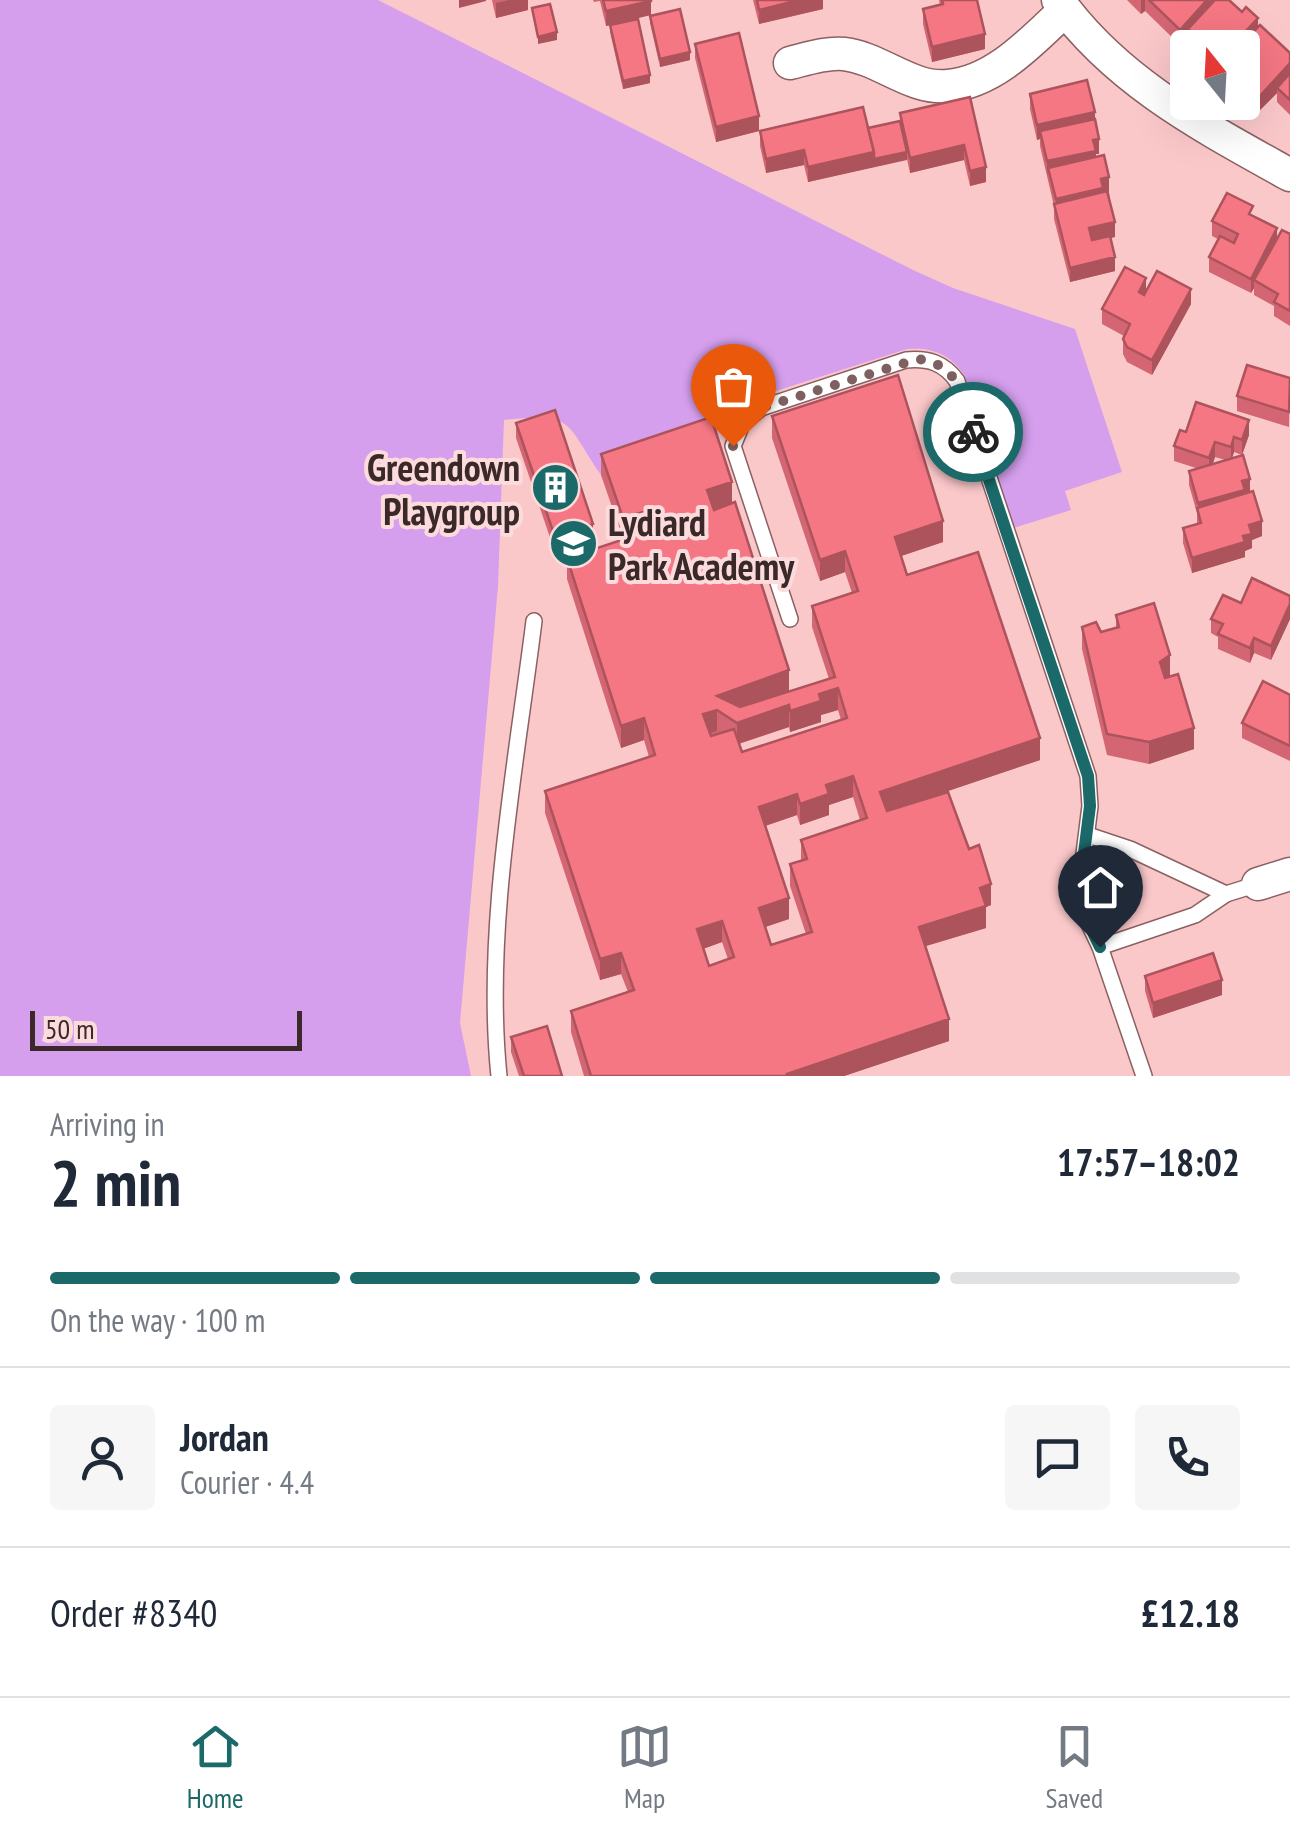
<!DOCTYPE html>
<meta charset="utf-8">
<style>
:root{--surface:#fff;--page:#f6f6f7;--text:#1f2937;--muted:#747a83;--line:#e0e1e3;--accent:#1b6969}
body{margin:0;font-family:"PT Sans Narrow",sans-serif;background:var(--page);color:var(--text);height:100vh;display:flex;flex-direction:column;font-size:38px;white-space:nowrap}
*{box-sizing:border-box;margin:0}
p{font-size:32px;color:var(--muted)}
.icon{flex:none;width:55px;height:55px;fill:none;stroke:currentColor;stroke-width:2;stroke-linecap:round;stroke-linejoin:round}
.map{position:relative;height:1076px;overflow:hidden}
.details{display:flex;flex-direction:column;background:var(--surface);flex:1}
.details>*{flex:none}
.needle{width:65px;rotate:342deg}
.buttons{position:absolute;left:1170px;top:30px;display:grid;gap:20px}
.buttons a{display:grid;place-items:center;width:90px;height:90px;border-radius:10px;background:var(--surface);box-shadow:0 10px 40px #0002;font-size:50px}
.scale{position:absolute;left:30px;bottom:25px;width:272px;box-sizing:border-box;padding-left:10px;border:5px solid #3b2829;border-top:0;font-size:28px;line-height:35px;white-space:nowrap;color:#3b2829;-webkit-text-stroke:8px #fbdbdc;paint-order:stroke}
.pin{position:absolute;display:grid;place-items:center;width:85px;height:85px;color:#fff;margin:-102px -42px;border-radius:50% 50% 50% 0;rotate:-45deg;box-shadow:0 0 10px #0007}
.pin .icon{rotate:45deg}
.courier{position:absolute;display:grid;place-items:center;width:100px;height:100px;margin:-50px;border:8px solid #1b6969;border-radius:50%;background:#fff;color:#222;box-shadow:0 2px 12px #0007}
.head em{font-style:normal;font-weight:800}
.head div{display:flex;flex-direction:column-reverse}
.head{display:flex;align-items:center;justify-content:space-between;height:170px;padding:0 50px}
h1{font-size:65px;font-weight:800;line-height:75px}
.bar{display:grid;grid-template-columns:repeat(4,1fr);gap:15px 10px;align-content:center;height:120px;padding:0 50px}
.bar i{height:12px;border-radius:8px;background:var(--line)}
.bar .on{background:var(--accent)}
.bar p{grid-column:span 4}
.line{display:flex;align-items:center;gap:25px;padding:0 50px;border-top:2px solid var(--line)}
.line div{flex:1}
.round{display:grid;place-items:center;flex:none;width:105px;height:105px;border-radius:10px;background:var(--page)}
.tab-bar{display:flex;justify-content:space-around;align-items:center;height:140px;border-top:2px solid var(--line);background:var(--surface);font-size:28px;color:var(--muted)}
.tab-bar a{display:grid;justify-items:center;gap:5px}
.tab-bar .on{color:var(--accent)}
.map>svg:first-child{display:block}
.green{fill:#d59fee}
.lines{fill:none;stroke-linecap:round;stroke-linejoin:round}
.service-casing{stroke:#8c6062;stroke-width:18}
.minor-casing{stroke:#8c6062;stroke-width:35}
.service{stroke:#fff;stroke-width:15}
.minor{stroke:#fff;stroke-width:32}
.wall{fill:#d36672;fill-rule:evenodd}
.shaded-wall{fill:#ac535c}
.building{fill:#f57784;stroke:#ac535c;stroke-width:2.5;fill-rule:evenodd}
.done{stroke:#7e6061;stroke-width:10;stroke-dasharray:0 18}
.route{stroke:#1b6969;stroke-width:12}
.labels{text-anchor:middle;dominant-baseline:central;stroke-width:8;stroke-linejoin:round;paint-order:stroke}
.poi-label{font-size:38px;font-weight:bold;fill:#3b2829;stroke:#fbdbdc;text-anchor:end}
</style>
<div class="map">
<svg width="1290" height="1076" viewBox="0 0 1290 1076">
<rect width="100%" height="100%" fill="#fbc8ca"/>
<path class="green" d="M0,0H378L913,270L953,288L1075,329L1122,472L1065,491L1071,510L1014,528L965,376C950,354 932,347 907,349L748,400L740,405L729,424L709,431L711,438L601,475C565,423 576,412 504,420L498,586L460,1023L471,1076H0Z"/>
<g class="lines">
<defs>
<g id="service">
<path d="M790,619L733,446L742,424L761,408L906,360C929,358 944,363 957,381L1088,776L1090,806L1078,901L1100,947L1144,1076"/>
<path d="M1088,835L1130,849L1226,894"/>
<path d="M1100,947L1195,915L1226,894L1258,884"/>
<path d="M499,1076C484,930 516,766 534,621"/>
</g>
<g id="minor">
<path d="M1058,0C1117,82 1204,127 1290,175"/>
<path d="M790,63C806,59 827,52 844,54C880,58 911,90 948,86C995,82 1033,40 1065,10"/>
<path d="M1258,884L1290,874"/>
</g>
</defs>
<use href="#service" class="service-casing"/>
<use href="#minor" class="minor-casing"/>
<use href="#service" class="service"/>
<use href="#minor" class="minor"/>
</g>
<g class="wall">
<path d="M492,0H528V10L496,18Z"/>
<path d="M593,0H651L638,19L650,83L623,89L610,32V25L606,26L600,1L594,2Z"/>
<path d="M753,0H823V9L759,24Z"/>
<path d="M939,0H977L985,49L932,62L923,24V9L940,5Z"/>
<path d="M1127,0H1229L1258,27L1290,53V115L1277,102V93L1260,110L1242,94V48H1191L1188,44V36L1180,45L1145,11L1141,14Z"/>
<path d="M650,16L690,60L660,67L650,23Z"/>
<path d="M695,44L759,131L716,142L695,58Z"/>
<path d="M1030,94L1095,121L1099,154H1096V157L1109,192L1115,237L1110,238L1115,271L1070,282L1054,219V206L1040,146V139L1037,140L1030,109Z"/>
<path d="M970,97L986,182L970,186L964,160L910,173L907,159L808,182L804,165L766,173L760,146V131L868,128L900,121V113Z"/>
<path d="M1253,216L1277,239L1290,234V326L1274,316V306L1254,295V288L1251,293L1209,272V257L1218,239L1212,236V221Z"/>
<path d="M1146,292L1191,304L1152,375L1127,362L1123,354V339L1124,336L1102,324V309Z"/>
<path d="M1290,378L1289,427L1237,411V396Z"/>
<path d="M772,416L943,542L901,556L907,575L1040,760L902,806L969,849L991,905L986,907V928L926,946L949,1041L844,1076H584L571,1032V1011L628,992L621,974L600,980L545,813V791L649,757L644,740L621,748L567,579V558L623,539L601,475V454L732,503L714,509L789,692L829,679L812,627V606L852,593L845,572L820,581L772,438ZM838,710L841,720L742,752L739,744L789,727L790,732L821,722V715ZM853,797L860,820L801,840V861L790,864V886L806,934L771,945L765,927L789,919L765,826L797,815L800,825L829,815V805ZM722,942L728,959L709,966L703,949Z"/>
<path d="M516,423L593,539L555,552L516,438Z"/>
<path d="M1186,432L1249,435L1242,455L1234,452L1232,458L1250,492L1262,536L1252,540V548L1245,551V557L1192,573L1183,543V528L1197,524V513L1189,485V471L1196,468L1174,461V446ZM1215,457L1225,460L1213,464Z"/>
<path d="M1290,596V619L1271,660L1254,653L1250,663L1218,649V637L1211,633V619L1241,603Z"/>
<path d="M1116,615L1170,676L1194,749L1149,764L1107,755L1082,649V627L1101,632L1116,628Z"/>
<path d="M1290,695V761L1242,738V723Z"/>
<path d="M1145,976L1222,995L1153,1018L1145,991Z"/>
<path d="M511,1037L562,1076H519L511,1052Z"/>
</g>
<g class="shaded-wall">
<path d="M459,0H486V1L459,8Z"/>
<path d="M509,0H528V10L496,18V3Z"/>
<path d="M799,0H823V9L759,24V10Z"/>
<path d="M1141,0H1145V11L1141,14Z"/>
<path d="M1207,0H1220L1188,29V36L1180,45V30Z"/>
<path d="M651,1V15L606,26V11Z"/>
<path d="M1258,18V33L1242,48H1230Z"/>
<path d="M557,32V40L538,44V37Z"/>
<path d="M985,34V49L932,62V47Z"/>
<path d="M690,52V60L660,67V59Z"/>
<path d="M1290,63V78L1277,88V93L1260,110V96Z"/>
<path d="M650,75V83L623,89V81Z"/>
<path d="M1095,112V126L1040,131V139L1037,140V125Z"/>
<path d="M759,116V131L716,142V127Z"/>
<path d="M1099,139V154H1096V166L1048,168L1047,176V161Z"/>
<path d="M964,145V160L910,173V158Z"/>
<path d="M804,150V165L766,173V159Z"/>
<path d="M874,152H907V160L808,182V167Z"/>
<path d="M986,167V182L970,186V171Z"/>
<path d="M1109,177V192L1056,214V199L1101,179Z"/>
<path d="M1115,222V237L1089,242V228Z"/>
<path d="M1277,228V243L1254,280V288L1251,293V279Z"/>
<path d="M1115,257V271L1070,282V268Z"/>
<path d="M1146,278V293L1139,307V292Z"/>
<path d="M1191,289V304L1152,375V360Z"/>
<path d="M1249,420V435L1242,455V440Z"/>
<path d="M1234,437V452L1231,462V447Z"/>
<path d="M1215,442V457L1209,473V458Z"/>
<path d="M1250,479V494L1198,513V503Z"/>
<path d="M732,482V503L707,511V490Z"/>
<path d="M653,509V530L623,539V518Z"/>
<path d="M943,521V542L895,558V537Z"/>
<path d="M1262,521V536L1252,540V548L1245,551V557L1192,573V558L1243,536L1249,525Z"/>
<path d="M593,524V539L555,552V537Z"/>
<path d="M845,551V572L820,581V560Z"/>
<path d="M1290,604V619L1271,660V646Z"/>
<path d="M1254,638V653L1250,663V648Z"/>
<path d="M1170,655V677L1160,684V662Z"/>
<path d="M789,670V692L724,714L717,696Z"/>
<path d="M838,688V710L821,715V722L790,732V711L819,694Z"/>
<path d="M789,705V727L737,744V723Z"/>
<path d="M717,710V731L703,735V714Z"/>
<path d="M644,718V740L621,748V726Z"/>
<path d="M1194,728V749L1149,764V742Z"/>
<path d="M1040,738V760L880,814V792Z"/>
<path d="M853,776V797L829,805V815L800,825V804L826,785Z"/>
<path d="M797,794V815L759,828V807Z"/>
<path d="M991,884V905L986,907V928L919,948V927L980,888Z"/>
<path d="M789,898V919L759,929V908Z"/>
<path d="M722,921V942L697,951V929Z"/>
<path d="M621,953V974L600,980V959Z"/>
<path d="M1222,980V995L1153,1018V1003Z"/>
<path d="M949,1019V1041L844,1076H787V1074Z"/>
</g>
<g class="building">
<path d="M603,0H651V1L606,11Z"/>
<path d="M757,0H799L759,10Z"/>
<path d="M942,0H977L985,34L932,47L923,9L943,4Z"/>
<path d="M1149,0H1207L1180,30Z"/>
<path d="M1215,0H1229L1242,12L1246,7L1258,18L1230,48H1208L1188,29Z"/>
<path d="M550,4L557,32L538,37L532,8Z"/>
<path d="M680,9L690,52L660,59L650,16Z"/>
<path d="M638,19L650,75L623,81L610,25Z"/>
<path d="M1260,25L1290,53V63L1260,96L1242,80V48H1238Z"/>
<path d="M739,33L759,116L716,127L695,44Z"/>
<path d="M1290,73V100L1277,88Z"/>
<path d="M1087,80L1095,112L1037,125L1030,94Z"/>
<path d="M970,97L986,167L970,171L964,145L910,158L900,113Z"/>
<path d="M863,107L874,152L808,167L804,150L766,159L760,131Z"/>
<path d="M1095,119L1099,139L1093,140L1096,151L1047,161L1040,131Z"/>
<path d="M900,121L907,152L874,159V152L868,128Z"/>
<path d="M1104,155L1109,177L1101,179L1103,188L1056,199L1048,168Z"/>
<path d="M1107,191L1115,222L1089,228L1092,240L1110,236L1115,257L1070,268L1054,204Z"/>
<path d="M1227,193L1253,206L1249,214L1277,228L1251,279L1209,257L1220,236L1234,243L1238,234L1212,221Z"/>
<path d="M1282,230L1290,234V311L1274,302L1278,294L1254,280Z"/>
<path d="M1125,267L1146,278L1139,292L1144,295L1157,271L1191,289L1152,360L1127,347L1123,339L1130,324L1102,309Z"/>
<path d="M1247,365L1290,378L1289,412L1237,396Z"/>
<path d="M898,375L943,521L895,537L907,575L978,552L1040,738L880,792L887,811L948,792L969,849L979,845L991,884L980,888L986,906L919,927L949,1019L787,1074L788,1076H591L571,1011L634,990L621,953L600,959L545,791L655,755L644,718L621,726L567,558L658,528L653,509L623,518L601,454L711,417L732,482L707,490L714,510L735,502L789,670L717,696L740,707L835,677L812,606L858,591L845,551L820,560L772,416ZM838,688L847,718L742,752L734,729L711,736L703,714L717,710L737,723L789,705L790,711L821,701L819,694ZM853,776L867,818L801,840L807,859L790,864L812,932L771,945L759,908L789,898L759,807L797,794L800,804L829,794L826,785ZM722,921L734,957L709,966L697,929Z"/>
<path d="M1196,402L1249,420L1242,440L1234,437L1231,447L1215,442L1209,458L1174,446L1180,430L1186,432Z"/>
<path d="M555,410L593,524L555,537L516,423Z"/>
<path d="M1243,455L1250,479L1242,481L1245,490L1198,503L1189,471Z"/>
<path d="M1253,491L1262,521L1249,525L1252,534L1243,536L1245,542L1192,558L1183,528L1201,523L1197,508Z"/>
<path d="M1252,578L1290,596V604L1271,646L1254,638L1250,648L1218,634L1223,624L1211,619L1223,595L1241,603Z"/>
<path d="M1154,603L1170,655L1160,662L1165,678L1178,674L1194,728L1149,742L1107,734L1082,627L1096,622L1101,632L1119,627L1116,615Z"/>
<path d="M1263,681L1290,695V746L1242,723Z"/>
<path d="M1213,953L1222,980L1153,1003L1145,976Z"/>
<path d="M547,1026L562,1076H524L511,1037Z"/>
</g>
<g class="lines">
<path class="done" d="M733,446L742,424L761,408L918,359C961,365 962,397 973,432"/>
<path class="route" d="M973,432L1088,776L1090,806L1078,901L1100,947"/>
</g>
<defs>
<symbol id="building-disc" viewBox="-11 -11 22 22"><circle r="9.5" fill="#1b6969" stroke="#fbdbdc"/><path d="M-4-6H4V6H1V3H-1V6H-4ZM-2.5-4.3h1.7v1.8h-1.7ZM.8-4.3h1.7v1.8H.8ZM-2.5-1h1.7V.8h-1.7ZM.8-1h1.7V.8H.8Z" fill="#fff"/></symbol>
<symbol id="school-disc" viewBox="-11 -11 22 22"><circle r="9.5" fill="#1b6969" stroke="#fbdbdc"/><path d="M0-5L7-2L0 1L-7-2ZM-4 1L0 2.5L4 1V4Q0 6-4 4Z" fill="#fff"/></symbol>
</defs>
<g fill-rule="evenodd">
<use href="#building-disc" x="528" y="460" width="55" height="55"/>
<use href="#school-disc" x="546" y="516" width="55" height="55"/>
</g>
<g class="labels">
<g class="poi-label">
<text x="520" y="466">Greendown<tspan x="520" dy="44">Playgroup</tspan></text>
<text x="608" y="521" text-anchor="start">Lydiard<tspan x="608" dy="44">Park Academy</tspan></text>
</g>
</g>
</svg>
<div class="buttons">
<a><svg class="needle" viewBox="-14 -14 28 28"><path d="M0-13l5 13h-10z" fill="#e53935"/><path d="M0 13l5-13h-10z" fill="#747a83"/></svg></a>
</div>
<div class="scale">50 m</div>
<div class="pin" style="left:733px;top:446px;background:#ea580c"><svg class="icon" aria-label="bag" viewBox="0 0 24 24"><path d="M5 8h14l-1 12H6zM9 8a3 3 0 0 1 6 0"/></svg></div>
<div class="pin" style="left:1100px;top:947px;background:#1f2937"><svg class="icon" aria-label="home" viewBox="0 0 24 24"><path d="M3 11l9-7 9 7M6 9v11h12V9"/></svg></div>
<div class="courier" style="left:973px;top:432px"><svg class="icon" aria-label="bike" viewBox="0 0 24 24"><circle cx="6" cy="16" r="4"/><circle cx="18" cy="16" r="4"/><path d="M6 16l4-8h5l3 8M10 8l3 8H6M13 5h3"/></svg></div>
</div>
<section class="details">
<div class="head"><div><h1>2 min</h1><p>Arriving in</p></div><em>17:57–18:02</em></div>
<div class="bar"><i class="on"></i><i class="on"></i><i class="on"></i><i></i><p>On the way · 100 m</p></div>
<div class="line" style="height:180px"><a class="round"><svg class="icon" aria-label="person" viewBox="0 0 24 24"><circle cx="12" cy="8" r="4"/><path d="M4 21q1-7 8-7t8 7"/></svg></a><div><b>Jordan</b><p>Courier · 4.4</p></div><a class="round"><svg class="icon" aria-label="chat" viewBox="0 0 24 24"><path d="M4 5h16v11H9l-5 4z"/></svg></a><a class="round"><svg class="icon" aria-label="phone" viewBox="0 0 24 24"><path d="M5 4h4l2 5-3 2q2 4 5 5l2-3 5 2v4C11 20 4 13 5 4z"/></svg></a></div>
<div class="line" style="height:130px"><div>Order #8340</div><b>£12.18</b></div>
</section>
<nav class="tab-bar">
<a class="on"><svg class="icon" aria-label="home" viewBox="0 0 24 24"><path d="M3 11l9-7 9 7M6 9v11h12V9"/></svg>Home</a>
<a><svg class="icon" aria-label="map" viewBox="0 0 24 24"><path d="M3 6l6-2 6 2 6-2v14l-6 2-6-2-6 2zM9 4v14M15 6v14"/></svg>Map</a>
<a><svg class="icon" aria-label="saved" viewBox="0 0 24 24"><path d="M7 4h10v16l-5-4-5 4z"/></svg>Saved</a>
</nav>
